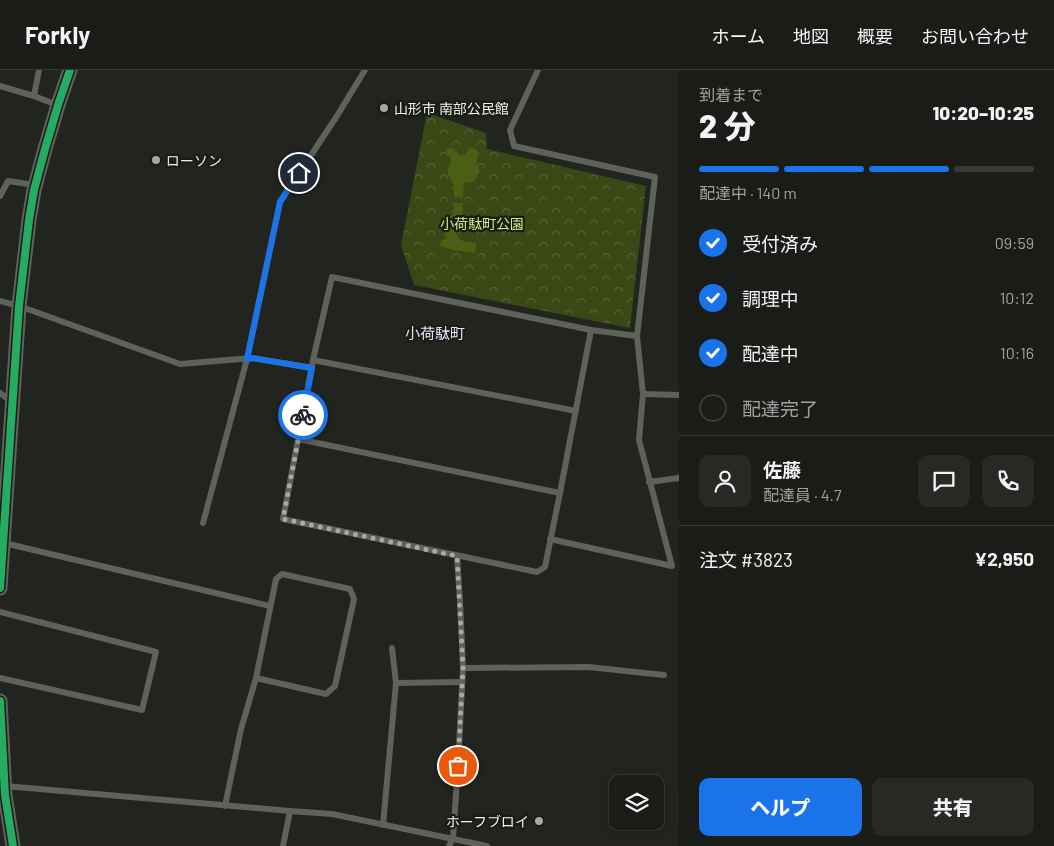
<!DOCTYPE html>
<html lang="ja">
<meta charset="utf-8">
<style>
:root{--surface:#1a1c17;--page:#272924;--text:#f1f3f6;--muted:#9fa1a1;--line:#383a36;--accent:#1a73e8}
body{margin:0;font-family:Barlow,"Noto Sans JP",sans-serif;background:var(--page);color:var(--text);height:100vh;display:flex;flex-direction:column;font-size:19px;white-space:nowrap}
*{box-sizing:border-box;margin:0}
p{font-size:16px;color:var(--muted)}
.icon{flex:none;width:28px;height:28px;fill:none;stroke:currentColor;stroke-width:2;stroke-linecap:round;stroke-linejoin:round}
.map{position:relative;flex:1;overflow:hidden}
.side{display:flex;flex-direction:column;background:var(--surface);width:375px}
.side>*{flex:none}
.buttons{position:absolute;left:609px;top:705px;display:grid;gap:10px}
.buttons a{display:grid;place-items:center;width:55px;height:55px;border-radius:10px;background:var(--surface);box-shadow:0 2px 12px #0003,0 0 0 1px var(--line);font-size:25px}
.pin{position:absolute;display:grid;place-items:center;width:42px;height:42px;color:#fff;margin:-21px;border:2px solid #fff;border-radius:50%;box-shadow:0 1px 5px #0007}
.courier{position:absolute;display:grid;place-items:center;width:50px;height:50px;margin:-25px;border:4px solid #1a73e8;border-radius:50%;background:#fff;color:#222;box-shadow:0 1px 6px #0007}
.head em{font-style:normal;font-weight:800}
.head div{display:flex;flex-direction:column-reverse}
.head{display:flex;align-items:center;justify-content:space-between;height:85px;padding:0 20px}
h1{font-size:32px;font-weight:800;line-height:38px}
.bar{display:grid;grid-template-columns:repeat(4,1fr);gap:8px 5px;align-content:center;height:60px;padding:0 20px}
.bar i{height:6px;border-radius:4px;background:var(--line)}
.bar .selected{background:var(--accent)}
.bar p{grid-column:span 4}
.line{display:flex;align-items:center;gap:12px;padding:0 20px;border-top:1px solid var(--line)}
.line div{flex:1}
.round{display:grid;place-items:center;flex:none;width:52px;height:52px;border-radius:10px;background:var(--page)}
ol{padding:0 20px;list-style:none}
li{display:flex;align-items:center;gap:15px;height:55px}
li p{margin-inline-start:auto}
li .icon{padding:5px;border-radius:50%;background:var(--accent);color:#fff;stroke-width:4}
li:last-child{color:var(--muted)}
li i{width:28px;height:28px;border:2px solid var(--line);border-radius:50%}
.primary-button{display:flex;gap:10px;margin-top:auto;padding:10px 20px}
.primary-button a{flex:1;height:58px;border-radius:10px;background:var(--accent);color:#fff;font-size:20px;font-weight:800;line-height:58px;text-align:center}
.primary-button a+a{background:var(--page);color:var(--text)}
header{display:flex;align-items:center;gap:30px;box-sizing:border-box;height:70px;padding:0 25px;background:var(--surface);border-bottom:1px solid var(--line)}
header strong{font-size:24px}
nav{display:flex;gap:28px;margin-inline-start:auto;font-size:18px}
main{display:flex;flex:1;min-height:0}
.map>svg:first-child{display:block}
.park{fill:url(#park-crowns)}
.water{fill:#4a5e14}
.lines{fill:none;stroke-linecap:round;stroke-linejoin:round}
.service{stroke:#5e6258;stroke-width:6}
.tertiary{stroke:#5e6258;stroke-width:15}
.cycleway-casing{stroke:#1a1d14;stroke-width:11}
.cycleway{stroke:#26ab63;stroke-width:8}
.done{stroke:#a7aaa3;stroke-width:5;stroke-dasharray:0 9}
.route{stroke:#1a73e8;stroke-width:6}
.poi-dot{fill:#a7aaa3;stroke:#1a1d14;stroke-width:2}
.labels{text-anchor:middle;dominant-baseline:central;stroke-width:4.5;stroke-linejoin:round;paint-order:stroke}
.poi-label{font-size:14px;fill:#eef1ea;stroke:#1a1d14;text-anchor:start}
.park-label{font-size:14px;fill:#cdef86;stroke:#1a1d14}
.neighbourhood-label{font-size:15px;fill:#e8ddf9;stroke:#1a1d14}
</style>
<header>
<strong>Forkly</strong>
<nav><a>ホーム</a><a>地図</a><a>概要</a><a>お問い合わせ</a></nav>
</header>
<main>
<div class="map">
<svg width="679" height="776" viewBox="0 0 679 776">
<defs>
<pattern id="park-crowns" width="20" height="18" patternUnits="userSpaceOnUse" patternTransform="scale(1.25)"><rect width="20" height="18" fill="#394814"/><path d="M2 6a3 3 0 1 1 6 0M12 15a3 3 0 1 1 6 0" fill="none" stroke="#566336"/></pattern>
</defs>
<rect width="100%" height="100%" fill="#22251f"/>
<path class="park" d="M427,43L486,63L487,79L646,116L630,258L414,215L401,175Z"/>
<g class="water">
<path d="M469,77L476,79L479,83C476,90 476,94 480,101L474,112L464,113L463,128L454,127V115L448,104V98L450,96L451,89L446,83V79L453,78L460,85H465Z"/>
<path d="M453,133H463L462,150C454,156 453,166 463,171C467,173 472,173 476,173L475,183L452,180L441,176V171L446,168L444,164L446,159L442,149L445,147L453,145L454,141Z"/>
</g>
<g class="lines">
<g class="service">
<path d="M538,0L510,60L514,76L655,107L637,266L643,324L639,370L672,496L550,469"/>
<path d="M0,16L34,26L57,35"/>
<path d="M34,26L39,0"/>
<path d="M0,126L8,111L35,115"/>
<path d="M0,231L19,236L180,294L252,288L312,298"/>
<path d="M591,260L560,423L545,497L537,502L283,449L313,290L332,207L591,260L637,266"/>
<path d="M313,290L576,341"/>
<path d="M0,323L11,331"/>
<path d="M643,324L679,325"/>
<path d="M298,369L560,423"/>
<path d="M649,412L679,408"/>
<path d="M203,453L247,289L280,132L337,46L365,0"/>
<path d="M4,473L270,536"/>
<path d="M0,542L156,582L142,640L0,608"/>
<path d="M463,598L588,597L664,605"/>
<path d="M396,613L462,612"/>
<path d="M5,716L290,741L332,744L487,776"/>
<path d="M225,736L241,659L256,608L276,509L282,504L350,519L354,529L335,616L326,624L256,608"/>
<path d="M383,755L396,613L392,578"/>
<path d="M283,776L290,741"/>
<path d="M449,776L453,768L458,696L463,598L460,530L457,486"/>
</g>
<g class="tertiary">
<path d="M0,518L19,236L29,150L34,120L45,79L58,35L70,0"/>
<path d="M0,631L5,725L13,776"/>
</g>
<defs>
<g id="cycleway">
<path d="M0,518L19,236L29,150L34,120L45,79L58,35L70,0"/>
<path d="M0,631L5,725L13,776"/>
</g>
</defs>
<use href="#cycleway" class="cycleway-casing"/>
<use href="#cycleway" class="cycleway"/>
</g>
<g class="lines">
<path class="done" d="M303,345L283,449L457,486L463,598L458,696"/>
<path class="route" d="M299,103L280,132L247,289L252,288L312,298L303,345"/>
</g>
<g class="poi-dot">
<circle cx="384" cy="38" r="5"/>
<circle cx="156" cy="90" r="5"/>
<circle cx="539" cy="751" r="5"/>
</g>
<g class="labels">
<g class="poi-label">
<text x="394" y="38">山形市 南部公民館</text>
<text x="166" y="90">ローソン</text>
<text x="529" y="751" text-anchor="end">ホーフブロイ</text>
</g>
<g class="park-label">
<text x="482" y="153">小荷駄町公園</text>
</g>
<g class="neighbourhood-label">
<text x="435" y="263">小荷駄町</text>
</g>
</g>
</svg>
<div class="buttons">
<a><svg class="icon" aria-label="layers" viewBox="0 0 24 24"><path d="M12 4l9 5-9 5-9-5zM3 14l9 5 9-5"/></svg></a>
</div>
<div class="pin" style="left:458px;top:696px;background:#ea580c"><svg class="icon" aria-label="bag" viewBox="0 0 24 24"><path d="M5 8h14l-1 12H6zM9 8a3 3 0 0 1 6 0"/></svg></div>
<div class="pin" style="left:299px;top:103px;background:#1f2937"><svg class="icon" aria-label="home" viewBox="0 0 24 24"><path d="M3 11l9-7 9 7M6 9v11h12V9"/></svg></div>
<div class="courier" style="left:303px;top:345px"><svg class="icon" aria-label="bike" viewBox="0 0 24 24"><circle cx="6" cy="16" r="4"/><circle cx="18" cy="16" r="4"/><path d="M6 16l4-8h5l3 8M10 8l3 8H6M13 5h3"/></svg></div>
</div>
<section class="side">
<div class="head"><div><h1>2 分</h1><p>到着まで</p></div><em>10:20–10:25</em></div>
<div class="bar"><i class="selected"></i><i class="selected"></i><i class="selected"></i><i></i><p>配達中 · 140 m</p></div>
<ol>
<li><svg class="icon" aria-label="check" viewBox="0 0 24 24"><path d="M5 12l5 5 9-10"/></svg>受付済み<p>09:59</p></li>
<li><svg class="icon" aria-label="check" viewBox="0 0 24 24"><path d="M5 12l5 5 9-10"/></svg>調理中<p>10:12</p></li>
<li><svg class="icon" aria-label="check" viewBox="0 0 24 24"><path d="M5 12l5 5 9-10"/></svg>配達中<p>10:16</p></li>
<li><i></i>配達完了</li>
</ol>
<div class="line" style="height:90px"><a class="round"><svg class="icon" aria-label="person" viewBox="0 0 24 24"><circle cx="12" cy="8" r="4"/><path d="M4 21q1-7 8-7t8 7"/></svg></a><div><b>佐藤</b><p>配達員 · 4.7</p></div><a class="round"><svg class="icon" aria-label="chat" viewBox="0 0 24 24"><path d="M4 5h16v11H9l-5 4z"/></svg></a><a class="round"><svg class="icon" aria-label="phone" viewBox="0 0 24 24"><path d="M5 4h4l2 5-3 2q2 4 5 5l2-3 5 2v4C11 20 4 13 5 4z"/></svg></a></div>
<div class="line" style="height:65px"><div>注文 #3823</div><b>¥2,950</b></div>
<div class="primary-button"><a>ヘルプ</a><a>共有</a></div>
</section>
</main>
